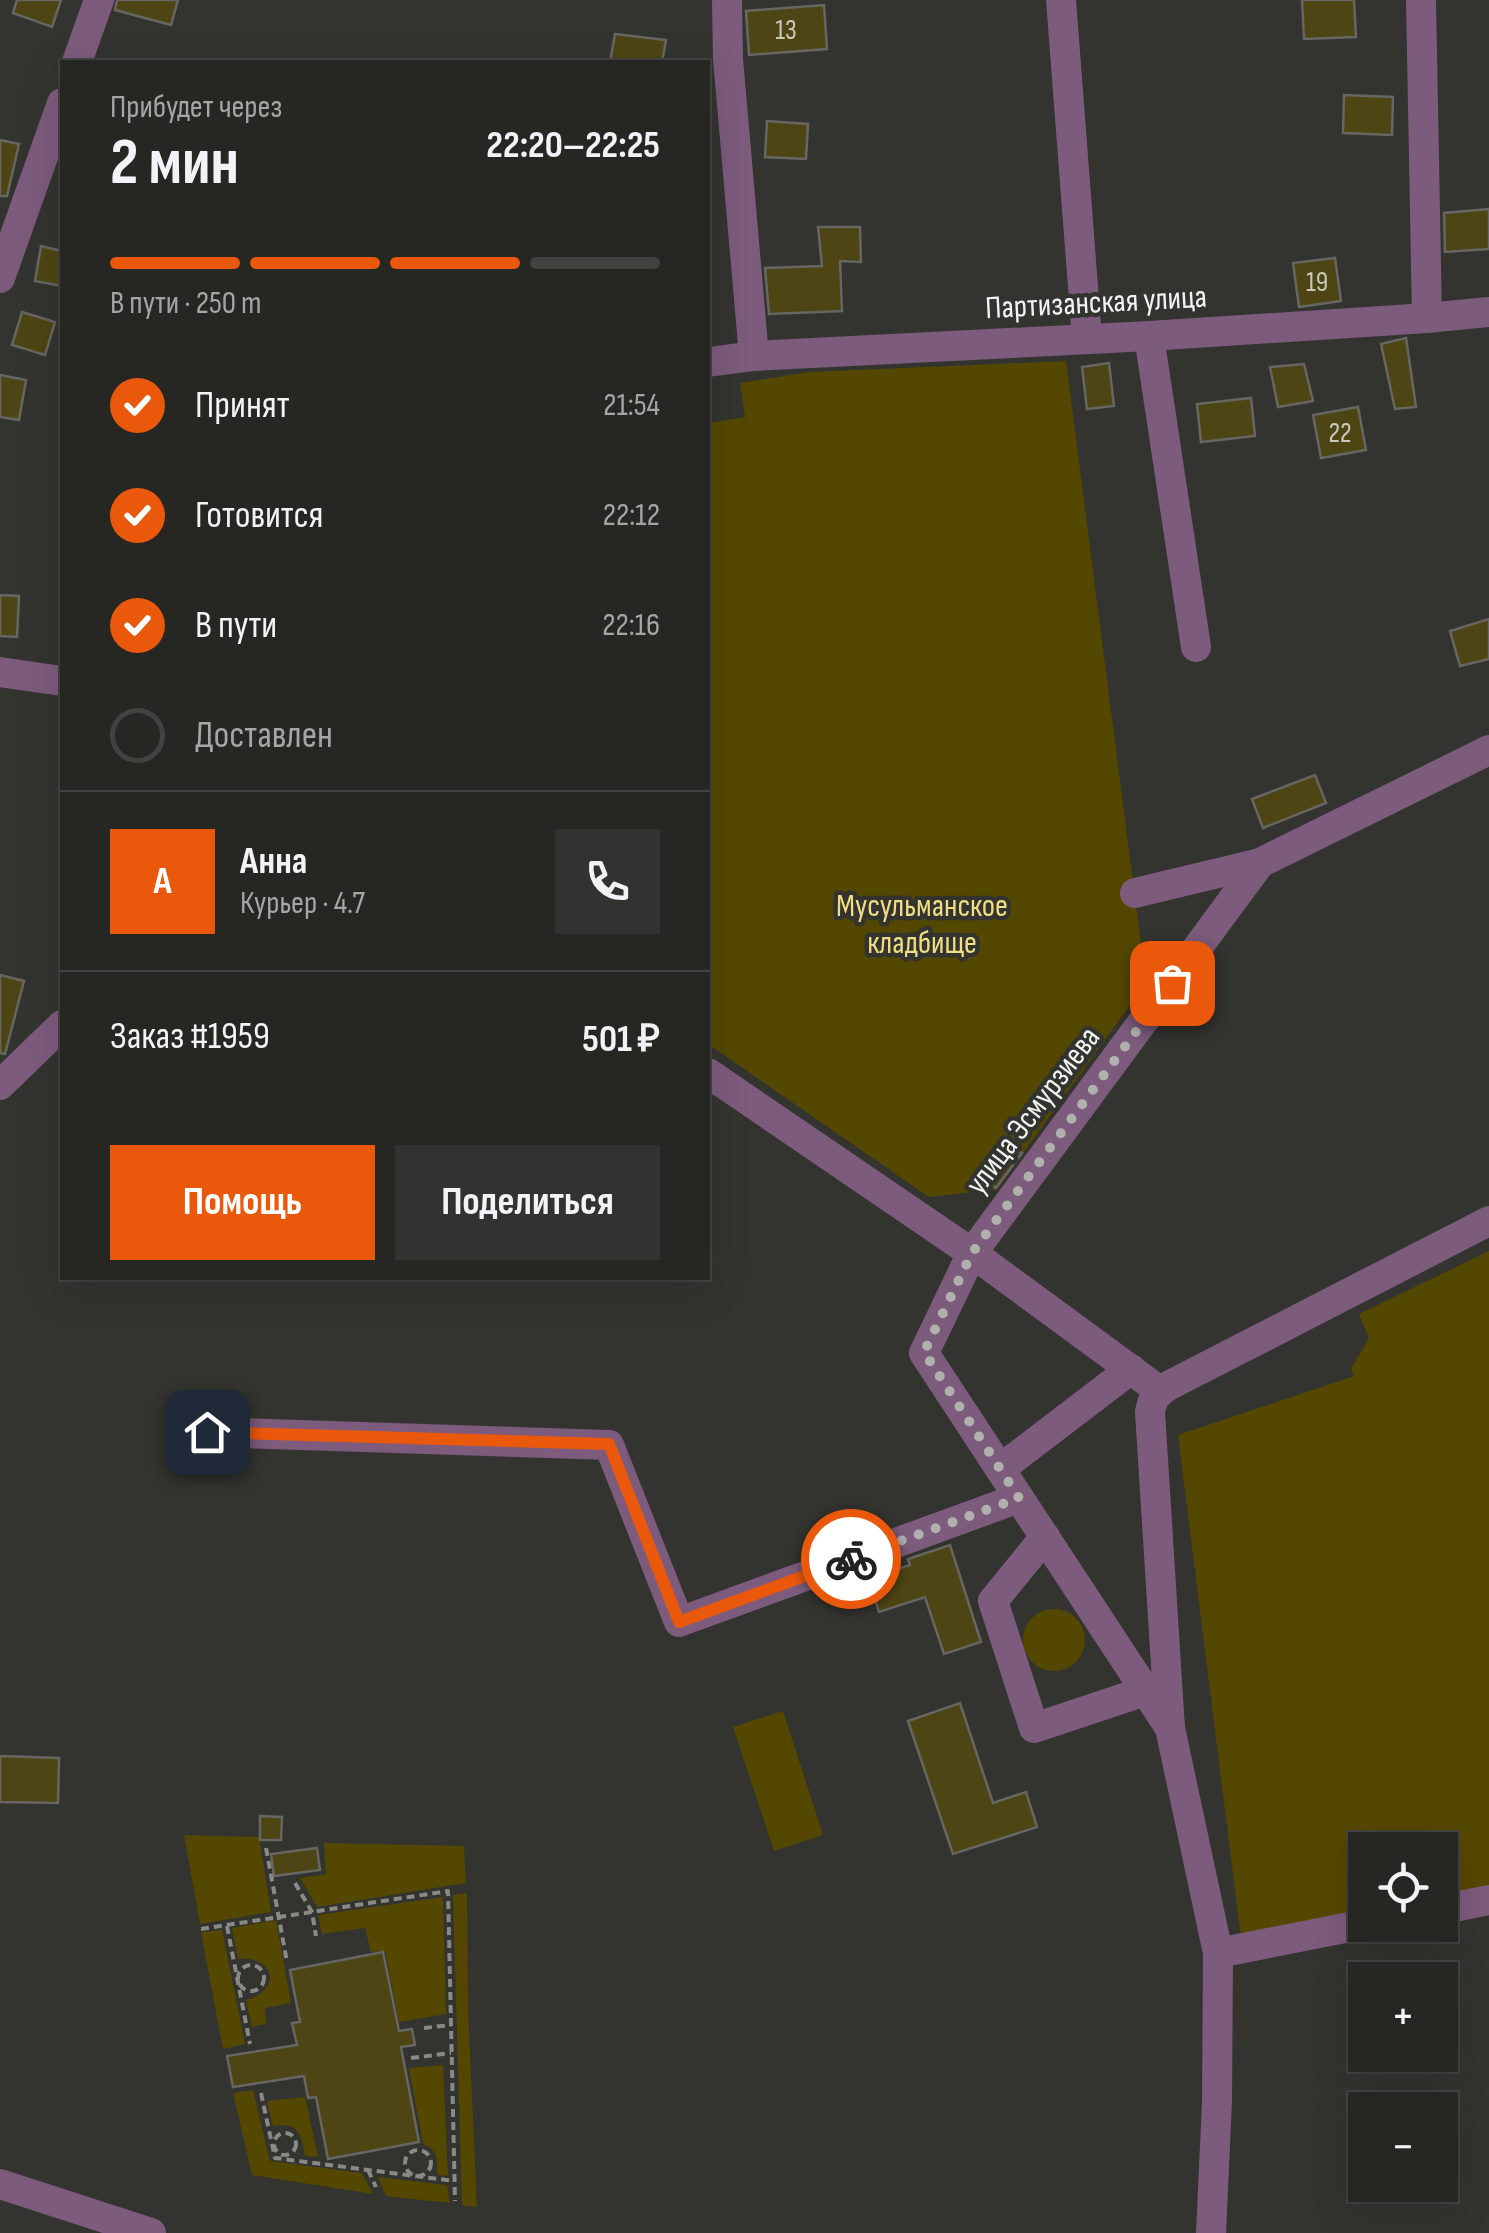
<!DOCTYPE html>
<html lang="ru">
<meta charset="utf-8">
<style>
:root{--surface:#262623;--page:#323230;--text:#f1f3f6;--muted:#a4a5a6;--line:#424341;--accent:#ea580c}
body{margin:0;font-family:"Sofia Sans Condensed",sans-serif;background:var(--page);color:var(--text);height:100vh;display:flex;flex-direction:column;font-size:38px;white-space:nowrap}
*{box-sizing:border-box;margin:0}
p{font-size:32px;color:var(--muted)}
.icon{flex:none;width:55px;height:55px;fill:none;stroke:currentColor;stroke-width:2;stroke-linecap:round;stroke-linejoin:round}
.map{position:relative;flex:1;overflow:hidden}
.sheet{position:absolute;left:60px;top:60px;width:650px;height:1220px;display:flex;flex-direction:column;background:var(--surface);border-radius:0px;box-shadow:0 10px 40px #0002,0 0 0 2px var(--line)}
.sheet>*{flex:none}
.buttons{position:absolute;left:1348px;top:1832px;display:grid;gap:20px}
.buttons a{display:grid;place-items:center;width:110px;height:110px;border-radius:0px;background:var(--surface);box-shadow:0 10px 40px #0002,0 0 0 2px var(--line);font-size:50px}
.pin{position:absolute;display:grid;place-items:center;width:85px;height:85px;color:#fff;margin:-42px;border-radius:20px;box-shadow:0 5px 15px #0006}
.courier{position:absolute;display:grid;place-items:center;width:100px;height:100px;margin:-50px;border:8px solid #ea580c;border-radius:50%;background:#fff;color:#222;box-shadow:0 2px 12px #0007}
.summary em{font-style:normal;font-weight:700}
.summary div{display:flex;flex-direction:column-reverse}
.summary{display:flex;align-items:center;justify-content:space-between;height:170px;padding:0 50px}
h1{font-size:65px;font-weight:700;line-height:75px}
.bar{display:grid;grid-template-columns:repeat(4,1fr);gap:15px 10px;align-content:center;height:120px;padding:0 50px}
.bar i{height:12px;border-radius:8px;background:var(--line)}
.bar .selected{background:var(--accent)}
.bar p{grid-column:span 4}
.line{display:flex;align-items:center;gap:25px;padding:0 50px;border-top:2px solid var(--line)}
.line div{flex:1}
.round{display:grid;place-items:center;flex:none;width:105px;height:105px;border-radius:0px;background:var(--page)}
ol{padding:0 50px;list-style:none}
li{display:flex;align-items:center;gap:30px;height:110px}
li p{margin-inline-start:auto}
li .icon{padding:10px;border-radius:50%;background:var(--accent);color:#fff;stroke-width:4}
li:last-child{color:var(--muted)}
li i{width:55px;height:55px;border:5px solid var(--line);border-radius:50%}
.button{display:flex;gap:20px;margin-top:auto;padding:20px 50px}
.button a{flex:1;height:115px;border-radius:0px;background:var(--accent);color:#fff;font-size:40px;font-weight:700;line-height:115px;text-align:center}
.button a+a{background:var(--page);color:var(--text)}
.map>svg:first-child{display:block}
.green{fill:#544800}
.building{fill:#4e4514;stroke:#666662;stroke-width:2.5}
.lines{fill:none;stroke-linecap:round;stroke-linejoin:round}
.path{stroke:#898986;stroke-width:4;stroke-dasharray:8 5;stroke-linecap:butt}
.minor{stroke:#7c5b7d;stroke-width:30}
.done{stroke:#b0b0ad;stroke-width:10;stroke-dasharray:0 18}
.route{stroke:#ea580c;stroke-width:12}
.labels{text-anchor:middle;dominant-baseline:central;stroke-width:9;stroke-linejoin:round;paint-order:stroke}
.number-label{font-size:28px;fill:#cac8ba}
.street-label{font-size:32px;fill:#f3f3f1;stroke:#33332f}
.park-label{font-size:32px;fill:#efde82;stroke:#33332f}
</style>
<div class="map">
<svg width="1489" height="2233" viewBox="0 0 1489 2233">
<rect width="100%" height="100%" fill="#33332f"/>
<g class="green">
<path d="M1066,361L1146,983L997,1189L929,1197L708,1044V423L745,417L740,383L809,372Z"/>
<path d="M1489,1251V1888L1440,1898V1850H1365V1913L1241,1938L1178,1435L1354,1376L1351,1369L1369,1338L1359,1314Z"/>
<circle cx="1054" cy="1640" r="31"/>
<path d="M783,1711L823,1835L774,1851L733,1727Z"/>
<path d="M184,1835L259,1837L271,1912L200,1924Z"/>
<path d="M324,1843L464,1846L466,1883L317,1907L300,1878L326,1874Z"/>
<path d="M467,1893L468,2009L477,2207L462,2205L453,1895Z"/>
<path d="M443,1897L446,2014L399,2022L385,1951L371,1952L365,1928L322,1934L318,1915Z"/>
<path d="M276,1920L291,2003L265,2008L266,2024L252,2027L246,2000C282,1991 275,1955 238,1959L232,1928Z"/>
<path d="M222,1930L245,2044L223,2049L201,1932Z"/>
<path d="M443,2065L448,2176L437,2175C438,2160 438,2150 423,2144L409,2068Z"/>
<path d="M253,2090L270,2161L362,2173L373,2194L252,2175L233,2093Z"/>
<path d="M305,2097L318,2157L305,2156C301,2133 299,2122 273,2126L267,2101Z"/>
<path d="M378,2177L447,2185L450,2203L386,2196Z"/>
</g>
<g class="building">
<path d="M17,0H61L52,27L13,13Z"/>
<path d="M117,0H178L171,25L115,10Z"/>
<path d="M1302,0H1354L1356,37L1304,39Z"/>
<path d="M824,5L827,49L749,55L746,11Z"/>
<path d="M615,34L666,40L662,62H610Z"/>
<path d="M1344,95L1393,97L1392,135L1343,133Z"/>
<path d="M767,121L808,124L806,159L765,157Z"/>
<path d="M0,140L19,144L7,196H0Z"/>
<path d="M1489,209V249L1445,252L1444,213Z"/>
<path d="M818,227H860L861,262L840,261L842,311L769,314L765,268L822,266Z"/>
<path d="M41,246L62,251V286L35,281Z"/>
<path d="M1335,258L1341,301L1299,307L1293,263Z"/>
<path d="M22,312L55,322L45,355L12,345Z"/>
<path d="M1406,338L1416,407L1395,409L1381,344Z"/>
<path d="M1109,363L1114,406L1087,409L1082,367Z"/>
<path d="M1304,364L1313,401L1278,407L1270,367Z"/>
<path d="M0,375L26,380L19,420L0,417Z"/>
<path d="M1251,398L1255,436L1201,442L1197,404Z"/>
<path d="M1358,407L1366,450L1321,458L1313,415Z"/>
<path d="M0,595L19,596L17,637L0,636Z"/>
<path d="M1489,619V659L1460,666L1450,631Z"/>
<path d="M1315,775L1326,803L1263,828L1252,799Z"/>
<path d="M0,975L24,981L5,1054L0,1053Z"/>
<path d="M1006,1142L1022,1153L996,1188L982,1178Z"/>
<path d="M950,1545L981,1642L944,1654L925,1597L879,1612L868,1579L910,1565L908,1559Z"/>
<path d="M960,1703L993,1803L1026,1792L1037,1827L953,1854L908,1721Z"/>
<path d="M0,1756L59,1758L58,1803L0,1802Z"/>
<path d="M260,1816L282,1817L281,1840H260Z"/>
<path d="M317,1848L320,1870L274,1876L271,1854Z"/>
<path d="M383,1952L399,2031L412,2029L415,2045L401,2047L419,2142L328,2159L316,2097L308,2098L304,2076L233,2087L227,2056L297,2045L292,2023L300,2022L290,1970Z"/>
</g>
<g class="lines">
<g class="path">
<path d="M266,1848L287,1962"/>
<path d="M295,1883L312,1912L316,1936"/>
<path d="M227,1926L250,2044"/>
<path d="M201,1929L448,1891L455,2201"/>
<circle cx="251" cy="1978" r="13"/>
<path d="M424,2028L451,2025"/>
<path d="M411,2058L451,2053"/>
<path d="M261,2093L275,2158L454,2181"/>
<circle cx="285" cy="2144" r="11"/>
<circle cx="418" cy="2163" r="13"/>
<path d="M368,2170L376,2187"/>
</g>
<g class="minor">
<path d="M727,0L728,59L754,356"/>
<path d="M1061,0L1087,339"/>
<path d="M1421,0L1427,318"/>
<path d="M77,62L99,0"/>
<path d="M0,278L62,103"/>
<path d="M1149,336L1196,647"/>
<path d="M708,362L754,356L1149,336L1427,318L1489,312"/>
<path d="M0,672L62,681"/>
<path d="M1135,893L1260,863"/>
<path d="M708,1073L972,1253L1160,1391"/>
<path d="M0,1085L62,1025"/>
<path d="M207,1432L609,1445L679,1622L1019,1498"/>
<path d="M1000,1469L1131,1369"/>
<path d="M1045,1537L993,1601L1034,1728L1145,1691"/>
<path d="M1170,1728L924,1353L972,1253L1260,863L1489,750"/>
<path d="M1440,1910L1489,1900"/>
<path d="M1218,1953L1365,1924"/>
<path d="M0,2184L151,2233"/>
<path d="M1211,2233L1217,2102L1218,1953L1170,1728L1150,1412C1152,1400 1156,1393 1168,1386L1489,1221"/>
</g>
</g>
<g class="lines">
<path class="done" d="M851,1559L1019,1498L924,1352L972,1253L1172,983"/>
<path class="route" d="M207,1432L609,1444L679,1622L851,1559"/>
</g>
<g class="labels">
<g class="number-label">
<text x="786" y="30">13</text>
<text x="1317" y="282">19</text>
<text x="1340" y="433">22</text>
</g>
<g class="street-label">
<text transform="translate(1096 303) rotate(-3)">Партизанская улица</text>
<text transform="translate(1033 1111) rotate(-53)">улица Эсмурзиева</text>
</g>
<g class="park-label">
<text x="922" y="906">Мусульманское<tspan x="922" dy="37">кладбище</tspan></text>
</g>
</g>
</svg>
<div class="buttons">
<a><svg class="icon" aria-label="locate" viewBox="0 0 24 24"><circle cx="12" cy="12" r="6"/><path d="M12 2v4M12 18v4M2 12h4M18 12h4"/></svg></a>
<a>+</a>
<a>−</a>
</div>
<div class="pin" style="left:1172px;top:983px;background:#ea580c"><svg class="icon" aria-label="bag" viewBox="0 0 24 24"><path d="M5 8h14l-1 12H6zM9 8a3 3 0 0 1 6 0"/></svg></div>
<div class="pin" style="left:207px;top:1432px;background:#1f2937"><svg class="icon" aria-label="home" viewBox="0 0 24 24"><path d="M3 11l9-7 9 7M6 9v11h12V9"/></svg></div>
<div class="courier" style="left:851px;top:1559px"><svg class="icon" aria-label="bike" viewBox="0 0 24 24"><circle cx="6" cy="16" r="4"/><circle cx="18" cy="16" r="4"/><path d="M6 16l4-8h5l3 8M10 8l3 8H6M13 5h3"/></svg></div>
<section class="sheet">
<div class="summary"><div><h1>2 мин</h1><p>Прибудет через</p></div><em>22:20–22:25</em></div>
<div class="bar"><i class="selected"></i><i class="selected"></i><i class="selected"></i><i></i><p>В пути · 250 m</p></div>
<ol>
<li><svg class="icon" aria-label="check" viewBox="0 0 24 24"><path d="M5 12l5 5 9-10"/></svg>Принят<p>21:54</p></li>
<li><svg class="icon" aria-label="check" viewBox="0 0 24 24"><path d="M5 12l5 5 9-10"/></svg>Готовится<p>22:12</p></li>
<li><svg class="icon" aria-label="check" viewBox="0 0 24 24"><path d="M5 12l5 5 9-10"/></svg>В пути<p>22:16</p></li>
<li><i></i>Доставлен</li>
</ol>
<div class="line" style="height:180px"><b class="round" style="background:var(--accent);color:#fff">А</b><div><b>Анна</b><p>Курьер · 4.7</p></div><a class="round"><svg class="icon" aria-label="phone" viewBox="0 0 24 24"><path d="M5 4h4l2 5-3 2q2 4 5 5l2-3 5 2v4C11 20 4 13 5 4z"/></svg></a></div>
<div class="line" style="height:130px"><div>Заказ #1959</div><b>501 ₽</b></div>
<div class="button"><a>Помощь</a><a>Поделиться</a></div>
</section>
</div>
